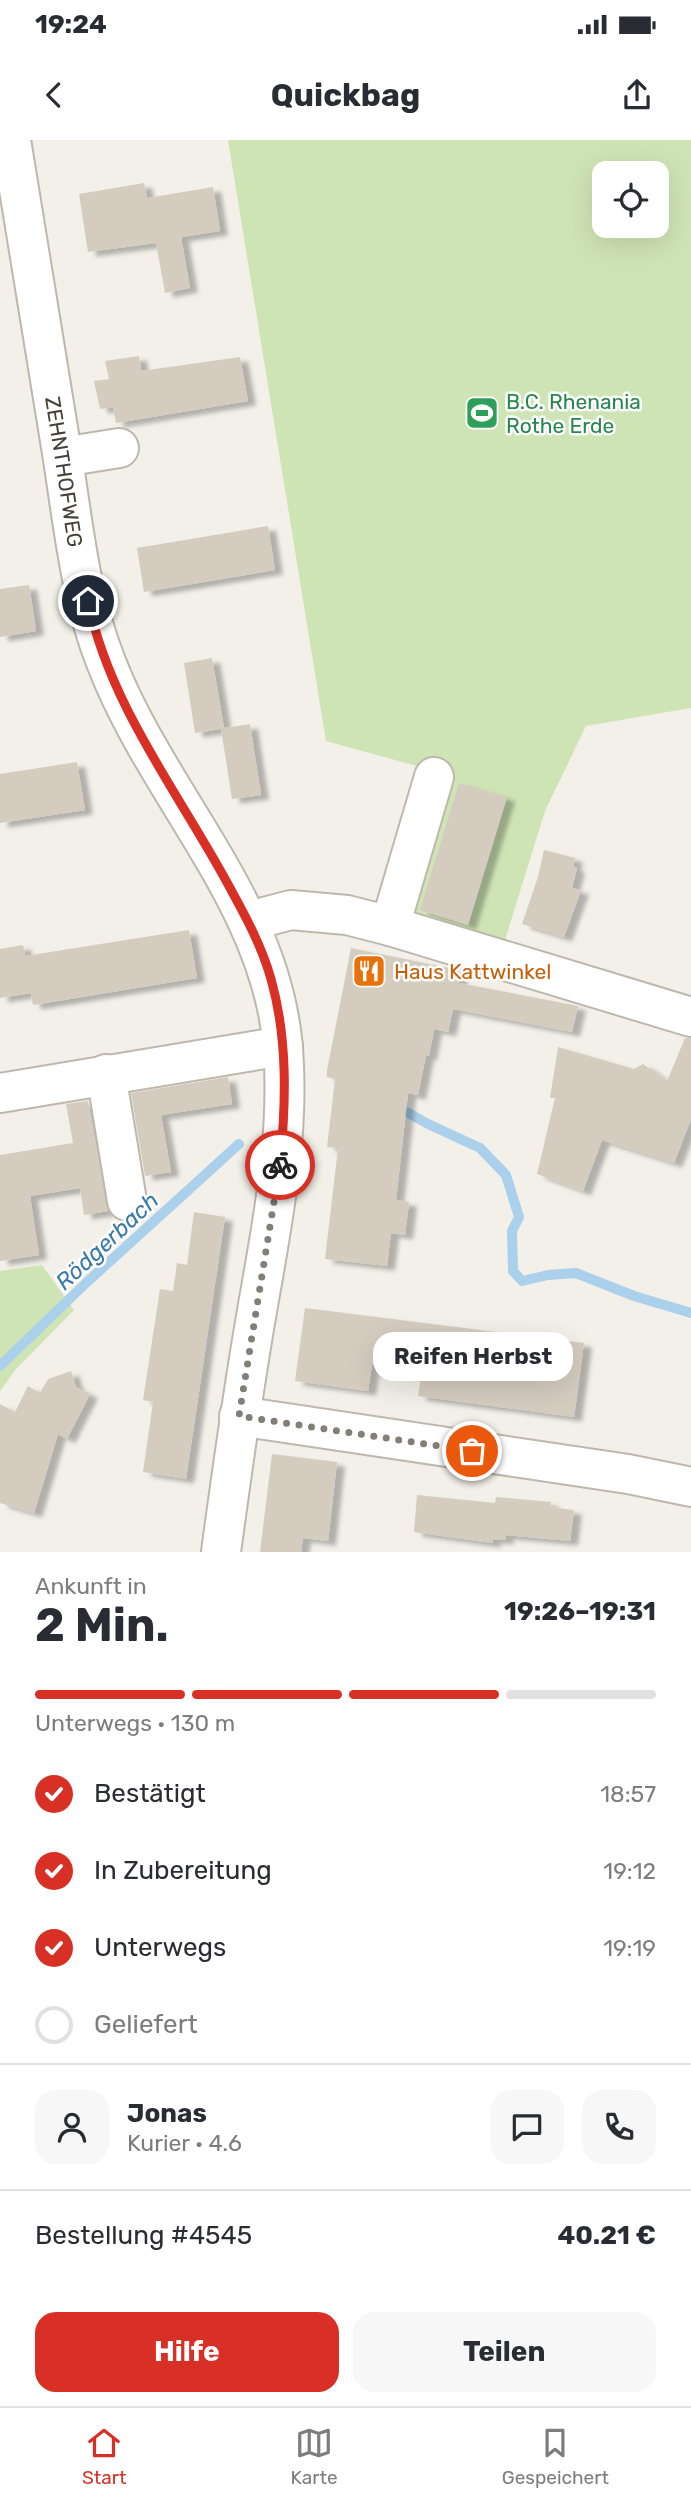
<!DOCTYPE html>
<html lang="de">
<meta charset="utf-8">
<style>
:root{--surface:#fff;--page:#f7f7f7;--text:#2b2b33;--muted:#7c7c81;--line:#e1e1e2;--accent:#d93025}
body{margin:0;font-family:Rubik,sans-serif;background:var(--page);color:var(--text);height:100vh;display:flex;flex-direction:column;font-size:26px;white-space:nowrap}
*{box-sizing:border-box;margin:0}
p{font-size:23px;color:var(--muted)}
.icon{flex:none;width:38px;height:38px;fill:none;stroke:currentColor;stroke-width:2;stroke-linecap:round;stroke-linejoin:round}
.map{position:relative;height:1412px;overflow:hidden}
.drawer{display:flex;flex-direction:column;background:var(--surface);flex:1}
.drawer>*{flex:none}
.fabs{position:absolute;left:592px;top:21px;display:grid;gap:14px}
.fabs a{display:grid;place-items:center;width:77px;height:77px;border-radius:14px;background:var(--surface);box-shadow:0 7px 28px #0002;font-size:35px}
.pin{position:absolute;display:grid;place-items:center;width:60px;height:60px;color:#fff;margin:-30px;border:4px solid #fff;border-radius:50%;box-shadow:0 2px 7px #0007}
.courier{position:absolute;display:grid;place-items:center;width:70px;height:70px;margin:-35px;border:5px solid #d93025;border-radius:50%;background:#fff;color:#222;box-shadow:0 2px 9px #0007}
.bubble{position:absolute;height:49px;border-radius:21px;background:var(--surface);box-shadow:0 7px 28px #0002;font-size:23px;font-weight:700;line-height:49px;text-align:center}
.head em{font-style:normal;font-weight:700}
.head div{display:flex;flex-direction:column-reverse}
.head{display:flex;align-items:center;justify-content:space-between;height:119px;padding:0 35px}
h1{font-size:46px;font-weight:700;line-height:52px}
.bar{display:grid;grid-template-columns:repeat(4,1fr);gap:10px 7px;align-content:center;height:84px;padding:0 35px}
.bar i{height:9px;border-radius:5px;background:var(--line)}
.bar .current{background:var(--accent)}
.bar p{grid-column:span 4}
.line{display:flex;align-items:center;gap:18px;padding:0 35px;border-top:2px solid var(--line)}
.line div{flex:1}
.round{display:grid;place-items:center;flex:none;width:74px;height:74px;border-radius:21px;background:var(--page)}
ol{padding:0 35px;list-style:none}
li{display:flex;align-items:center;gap:21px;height:77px}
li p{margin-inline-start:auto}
li .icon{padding:7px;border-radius:50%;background:var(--accent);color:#fff;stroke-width:4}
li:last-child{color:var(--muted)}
li i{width:38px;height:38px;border:4px solid var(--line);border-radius:50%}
.primary-button{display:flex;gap:14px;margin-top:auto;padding:14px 35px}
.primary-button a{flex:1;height:80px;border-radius:21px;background:var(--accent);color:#fff;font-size:28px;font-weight:700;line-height:80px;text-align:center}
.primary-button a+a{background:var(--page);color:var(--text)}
.status{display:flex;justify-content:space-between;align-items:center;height:49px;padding:0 35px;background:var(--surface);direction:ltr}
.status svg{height:19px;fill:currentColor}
header{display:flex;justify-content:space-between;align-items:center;height:91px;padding:0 35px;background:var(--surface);font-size:32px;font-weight:700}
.menu{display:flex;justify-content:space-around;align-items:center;height:98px;border-top:2px solid var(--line);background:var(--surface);font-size:19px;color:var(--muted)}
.menu a{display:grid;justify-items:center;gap:4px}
.menu .current{color:var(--accent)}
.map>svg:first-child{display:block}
.green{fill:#cfe4b5;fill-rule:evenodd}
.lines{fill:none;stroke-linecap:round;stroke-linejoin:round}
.stream{stroke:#aad0eb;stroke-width:10}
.building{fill:#d4ccbf;filter:url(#shadow)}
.minor-casing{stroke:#beb8ac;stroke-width:42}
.minor{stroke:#fff;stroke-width:38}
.done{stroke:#837e76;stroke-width:7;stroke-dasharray:0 12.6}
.route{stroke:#d93025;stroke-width:9}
.labels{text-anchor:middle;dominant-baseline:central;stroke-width:5;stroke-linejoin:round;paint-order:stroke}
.leisure-label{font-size:21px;fill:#27864d;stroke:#fff;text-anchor:start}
.street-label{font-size:21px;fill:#464138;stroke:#fff}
.food-label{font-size:21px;fill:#c56008;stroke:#fff;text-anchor:start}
.water-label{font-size:23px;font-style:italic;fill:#397aaa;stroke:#fff}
</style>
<div class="status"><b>19:24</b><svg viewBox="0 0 49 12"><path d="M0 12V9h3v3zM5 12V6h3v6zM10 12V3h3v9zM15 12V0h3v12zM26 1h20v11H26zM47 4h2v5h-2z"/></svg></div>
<header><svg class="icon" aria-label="back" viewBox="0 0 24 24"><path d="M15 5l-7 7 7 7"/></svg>Quickbag<svg class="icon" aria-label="share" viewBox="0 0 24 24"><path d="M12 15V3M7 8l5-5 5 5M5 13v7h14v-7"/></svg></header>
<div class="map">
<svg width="691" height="1412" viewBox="0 0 691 1412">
<defs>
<filter id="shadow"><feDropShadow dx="8" dy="4.5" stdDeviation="2" flood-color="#0004"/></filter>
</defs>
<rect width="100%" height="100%" fill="#f3f0e9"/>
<g class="green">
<path d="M228,0H691V568L586,586L545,671L505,800L411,773L453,636L326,601ZM604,33H656V86H604Z"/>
<path d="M42,1125L74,1170L16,1229L0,1251V1131Z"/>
</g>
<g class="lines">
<g class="stream">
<path d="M394,965L428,984L480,1008L506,1035L519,1077L512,1091L513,1131L522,1141L548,1135L576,1133L634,1156L691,1173"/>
<path d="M0,1226L86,1143L239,1004"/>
</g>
</g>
<g class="building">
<path d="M144,43L147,58L213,47L220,91L181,97L190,148L165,153L156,103L88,112L79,54Z"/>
<path d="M139,216L141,231L240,217L248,261L116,283L113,267L100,269L94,241L109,239L105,221Z"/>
<path d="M268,386L275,430L144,452L137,408Z"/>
<path d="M29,445L36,491L0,497V449Z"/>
<path d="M212,518L224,588L250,584L261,655L232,659L221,589L195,593L184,523Z"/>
<path d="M77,622L85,670L0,683V634Z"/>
<path d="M459,643L507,657L468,785L420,770Z"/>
<path d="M544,710L575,718L573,727L577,728L572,748L581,750L564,797L522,784L538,737Z"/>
<path d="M189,790L197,838L33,865L31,853L0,858V809L23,805L25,816Z"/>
<path d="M351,808L459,830V843L578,866L572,892L453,869L448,892L434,889L429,916L426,915L418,955L408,953L396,1060L409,1062L405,1095L391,1093L387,1126L325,1119L338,1008L327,1007L335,939L327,937V930Z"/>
<path d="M685,898H691V979L674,1023L602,1000L583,1051L537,1034L555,958H550L558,907L634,929L643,924L667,941Z"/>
<path d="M228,937L232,964L161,975L171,1032L145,1036L131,953Z"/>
<path d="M88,961L108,1071L84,1075L80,1048L30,1056L39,1115L0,1121V1015L73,1003L66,964Z"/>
<path d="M194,1072L225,1077L186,1339L143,1332L153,1262L143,1260L160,1149L173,1151L177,1123L187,1125Z"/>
<path d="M305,1168L584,1203L574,1277L418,1256L422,1230L372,1224L368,1251L295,1241Z"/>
<path d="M71,1231L76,1247L90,1254L67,1299L58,1294L34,1373L0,1363V1264L15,1272L28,1246L40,1253L48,1239Z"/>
<path d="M272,1314L337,1322L328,1401L303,1398L301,1412H260Z"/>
<path d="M417,1355L495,1363L496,1357L551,1362L550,1367L574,1370L570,1401L506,1395L505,1400L493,1399L492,1403L414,1392Z"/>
</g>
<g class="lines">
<defs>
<g id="minor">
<path id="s1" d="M11,0C28,104 45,209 62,313C73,382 80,457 106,522C157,655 271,761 283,908C290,997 272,1084 257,1171C243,1251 232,1331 221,1412"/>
<path d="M63,317L119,308"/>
<path d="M249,781L291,770L347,775L390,786L691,877"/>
<path d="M390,786L434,637"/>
<path d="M106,934L127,1061"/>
<path d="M0,953L283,906"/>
<path d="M239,1276L628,1334L691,1347"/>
</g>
</defs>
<use href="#minor" class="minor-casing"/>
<use href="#minor" class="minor"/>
</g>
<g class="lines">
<path class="done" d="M280,1025L239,1276L472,1311"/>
<path class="route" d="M88,461C109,563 175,648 224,737C242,770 261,803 271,839C288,899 286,963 280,1025"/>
</g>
<defs>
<symbol id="stadium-square" viewBox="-11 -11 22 22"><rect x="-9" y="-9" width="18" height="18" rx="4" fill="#2e9e5b" stroke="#fff"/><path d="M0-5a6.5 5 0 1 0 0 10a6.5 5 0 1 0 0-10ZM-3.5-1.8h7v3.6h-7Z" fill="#fff"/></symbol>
<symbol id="restaurant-square" viewBox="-11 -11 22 22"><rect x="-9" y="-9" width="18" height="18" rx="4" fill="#e8710a" stroke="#fff"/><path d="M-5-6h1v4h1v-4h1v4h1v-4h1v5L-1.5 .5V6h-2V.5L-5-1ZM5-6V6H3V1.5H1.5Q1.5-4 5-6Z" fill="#fff"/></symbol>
</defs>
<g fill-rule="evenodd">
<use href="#stadium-square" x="463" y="254" width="38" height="38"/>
<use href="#restaurant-square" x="350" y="812" width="38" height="38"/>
</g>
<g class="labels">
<g class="leisure-label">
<text x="506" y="261">B.C. Rhenania<tspan x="506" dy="24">Rothe Erde</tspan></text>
</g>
<g class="street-label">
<text stroke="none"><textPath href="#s1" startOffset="336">ZEHNTHOFWEG</textPath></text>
</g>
<g class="food-label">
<text x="394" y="831">Haus Kattwinkel</text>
</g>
<g class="water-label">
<text transform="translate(107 1101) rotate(-43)">Rödgerbach</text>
</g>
</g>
</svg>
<div class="fabs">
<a><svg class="icon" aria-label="locate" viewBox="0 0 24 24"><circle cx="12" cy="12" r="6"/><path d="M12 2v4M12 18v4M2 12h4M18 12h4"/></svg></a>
</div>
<div class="pin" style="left:472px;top:1311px;background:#ea580c"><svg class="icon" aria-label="bag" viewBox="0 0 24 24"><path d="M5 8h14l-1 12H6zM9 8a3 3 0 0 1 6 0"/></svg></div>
<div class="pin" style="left:88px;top:461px;background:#1f2937"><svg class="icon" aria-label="home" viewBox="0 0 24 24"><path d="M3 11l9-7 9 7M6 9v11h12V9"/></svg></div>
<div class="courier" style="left:280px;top:1025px"><svg class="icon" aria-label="bike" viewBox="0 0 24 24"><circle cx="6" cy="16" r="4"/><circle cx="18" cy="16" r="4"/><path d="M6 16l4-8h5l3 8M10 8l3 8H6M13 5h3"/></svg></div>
<div class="bubble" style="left:373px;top:1192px;width:200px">Reifen Herbst</div>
</div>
<section class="drawer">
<div class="head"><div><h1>2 Min.</h1><p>Ankunft in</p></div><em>19:26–19:31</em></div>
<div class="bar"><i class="current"></i><i class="current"></i><i class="current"></i><i></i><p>Unterwegs · 130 m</p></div>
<ol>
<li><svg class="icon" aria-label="check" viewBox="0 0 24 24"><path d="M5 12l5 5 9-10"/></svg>Bestätigt<p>18:57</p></li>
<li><svg class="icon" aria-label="check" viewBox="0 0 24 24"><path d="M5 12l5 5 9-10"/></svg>In Zubereitung<p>19:12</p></li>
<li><svg class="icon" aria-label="check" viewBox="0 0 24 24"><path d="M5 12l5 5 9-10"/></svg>Unterwegs<p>19:19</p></li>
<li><i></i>Geliefert</li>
</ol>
<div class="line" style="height:126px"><a class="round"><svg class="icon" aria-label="person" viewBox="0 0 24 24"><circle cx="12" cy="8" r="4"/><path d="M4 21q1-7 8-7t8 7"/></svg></a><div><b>Jonas</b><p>Kurier · 4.6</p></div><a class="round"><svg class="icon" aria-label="chat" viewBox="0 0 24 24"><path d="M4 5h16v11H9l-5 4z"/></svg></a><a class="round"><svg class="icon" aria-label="phone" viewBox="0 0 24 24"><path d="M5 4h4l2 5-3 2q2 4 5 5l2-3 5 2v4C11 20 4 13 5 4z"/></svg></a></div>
<div class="line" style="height:91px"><div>Bestellung #4545</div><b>40.21 €</b></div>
<div class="primary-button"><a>Hilfe</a><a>Teilen</a></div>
</section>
<nav class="menu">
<a class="current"><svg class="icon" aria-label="home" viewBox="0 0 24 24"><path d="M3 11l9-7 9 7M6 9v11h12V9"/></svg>Start</a>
<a><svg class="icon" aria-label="map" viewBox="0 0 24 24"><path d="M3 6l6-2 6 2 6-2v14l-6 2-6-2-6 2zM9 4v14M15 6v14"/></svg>Karte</a>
<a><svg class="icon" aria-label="saved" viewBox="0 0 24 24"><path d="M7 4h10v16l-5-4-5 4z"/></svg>Gespeichert</a>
</nav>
